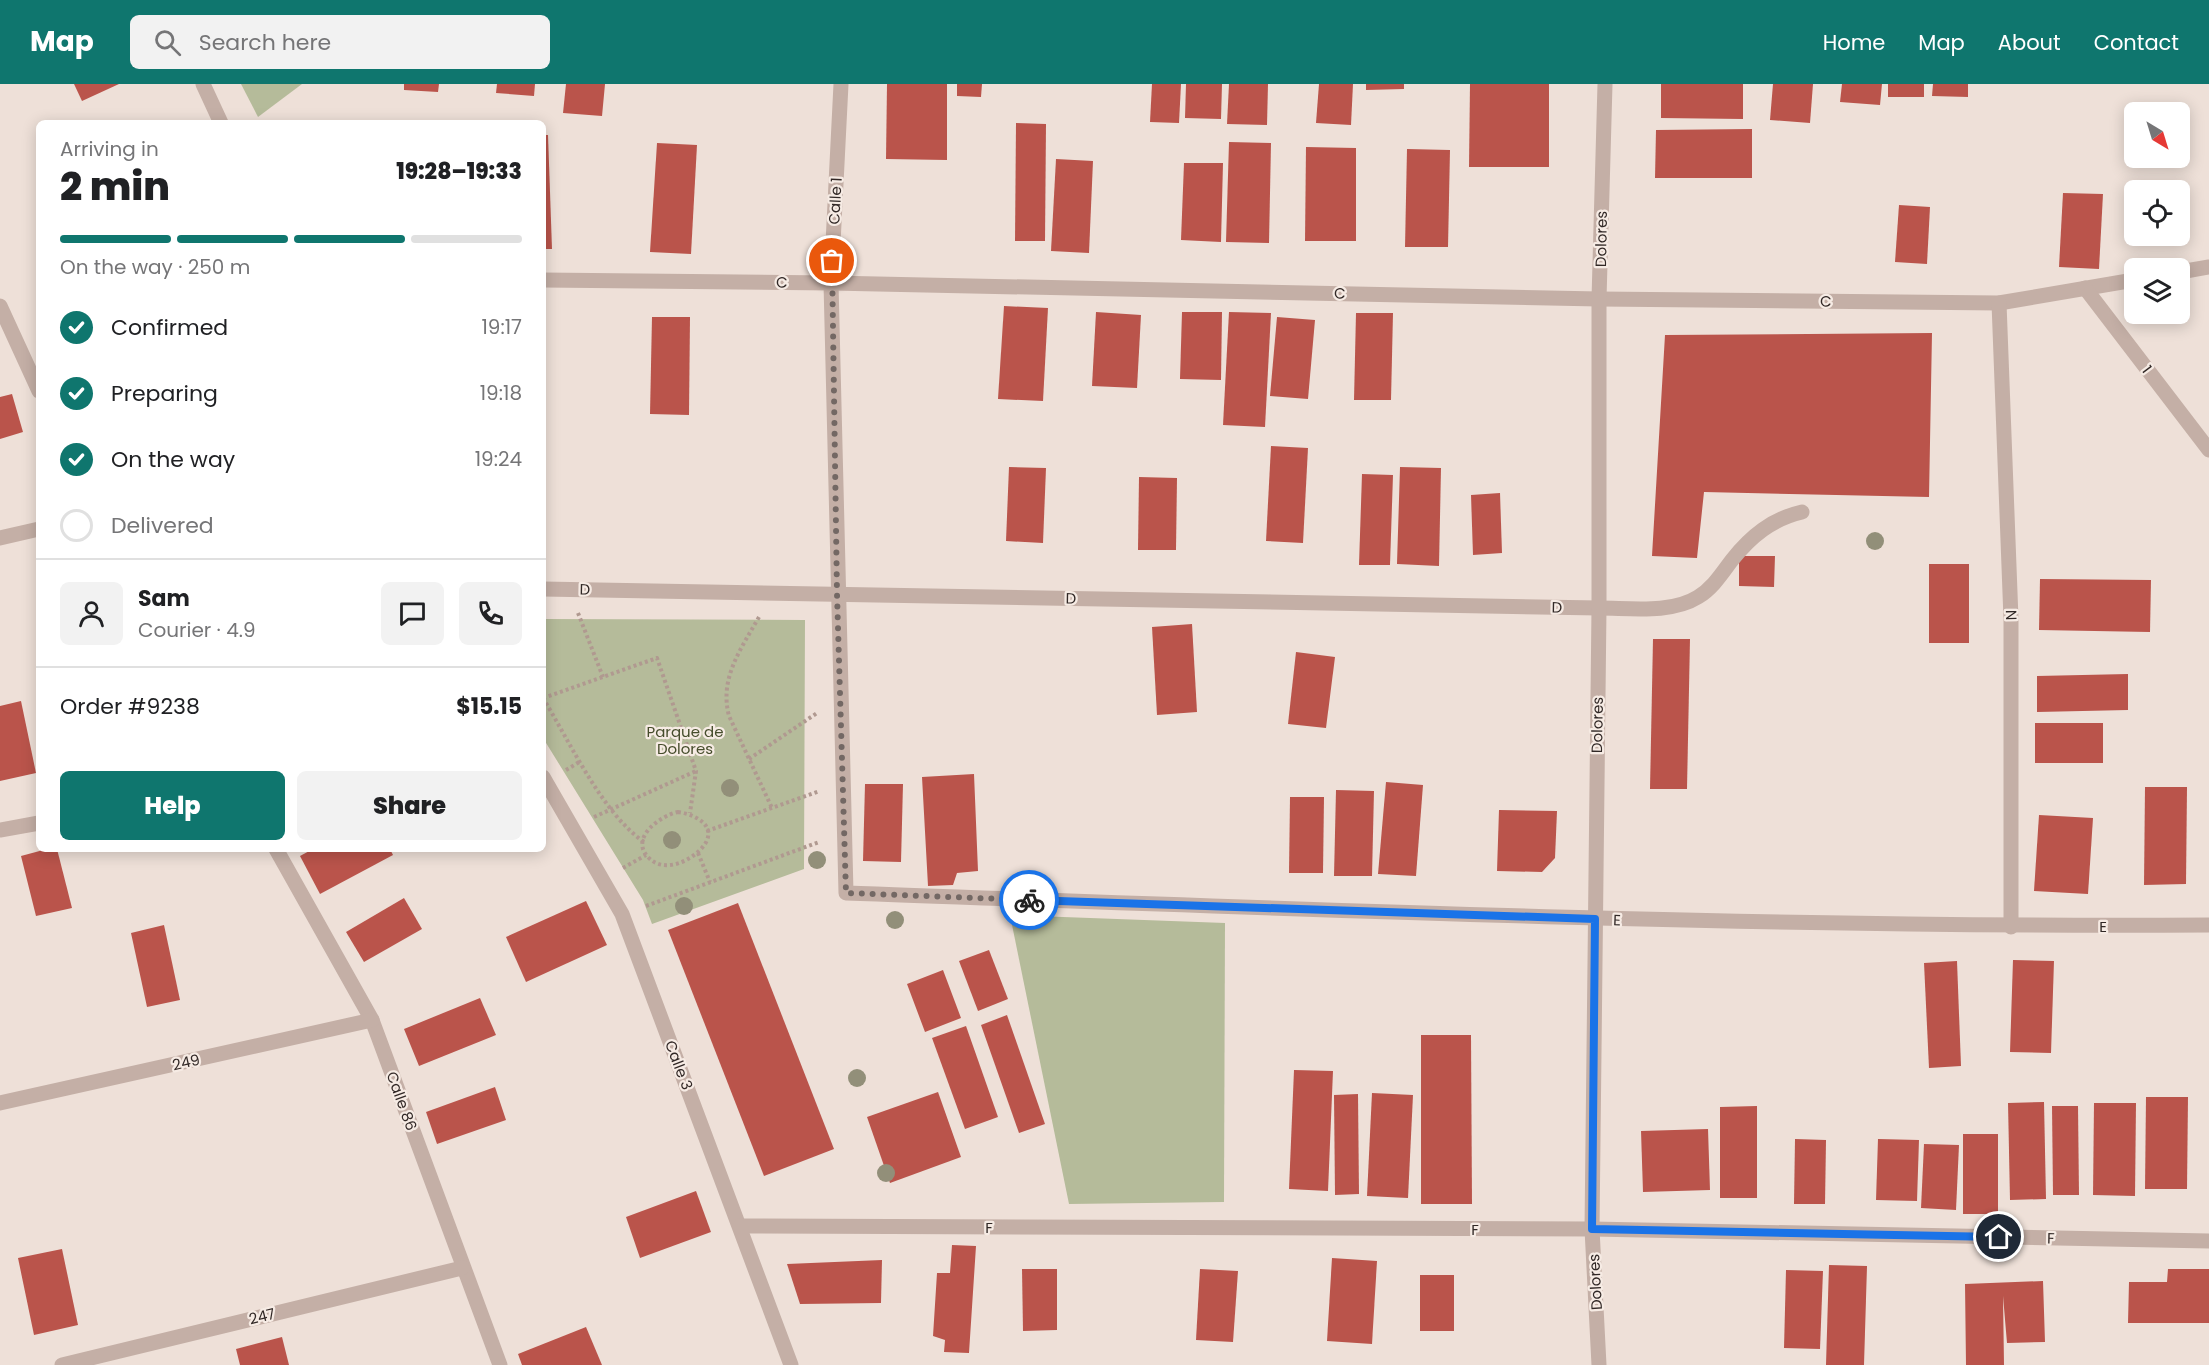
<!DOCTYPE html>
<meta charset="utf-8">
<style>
:root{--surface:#fff;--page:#f2f2f2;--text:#202124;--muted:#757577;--line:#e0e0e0;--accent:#0f766e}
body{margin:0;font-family:Poppins,sans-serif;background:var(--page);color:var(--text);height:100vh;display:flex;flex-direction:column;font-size:22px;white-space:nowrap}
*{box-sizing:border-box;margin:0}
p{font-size:20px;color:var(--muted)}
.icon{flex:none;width:33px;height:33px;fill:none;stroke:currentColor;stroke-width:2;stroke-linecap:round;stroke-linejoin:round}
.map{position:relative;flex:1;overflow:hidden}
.panel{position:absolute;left:36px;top:36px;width:510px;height:732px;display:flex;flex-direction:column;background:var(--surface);border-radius:9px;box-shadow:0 3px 15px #0003}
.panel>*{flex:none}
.needle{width:39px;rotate:142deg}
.controls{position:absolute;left:2124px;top:18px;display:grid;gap:12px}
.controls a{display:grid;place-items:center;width:66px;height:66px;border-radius:9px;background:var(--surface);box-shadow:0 3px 15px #0003;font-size:30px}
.pin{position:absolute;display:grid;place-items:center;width:51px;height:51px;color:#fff;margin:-26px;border:3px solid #fff;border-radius:50%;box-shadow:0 2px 6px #0007}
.courier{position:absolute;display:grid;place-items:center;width:60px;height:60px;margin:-30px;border:4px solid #1a73e8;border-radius:50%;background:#fff;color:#222;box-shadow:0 2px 8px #0007}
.head em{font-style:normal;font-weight:800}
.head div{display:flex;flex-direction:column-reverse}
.head{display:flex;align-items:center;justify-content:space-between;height:102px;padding:0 24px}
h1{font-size:39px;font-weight:800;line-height:45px}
.bar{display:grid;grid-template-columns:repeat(4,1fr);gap:9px 6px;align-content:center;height:72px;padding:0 24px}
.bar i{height:8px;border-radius:4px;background:var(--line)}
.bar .selected{background:var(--accent)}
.bar p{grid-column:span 4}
.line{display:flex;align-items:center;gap:15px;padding:0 24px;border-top:2px solid var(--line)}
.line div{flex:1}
.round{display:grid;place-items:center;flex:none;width:63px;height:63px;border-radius:9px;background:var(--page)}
ol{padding:0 24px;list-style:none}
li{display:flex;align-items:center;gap:18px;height:66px}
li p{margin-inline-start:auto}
li .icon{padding:6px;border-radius:50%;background:var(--accent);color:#fff;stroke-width:4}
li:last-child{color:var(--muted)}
li i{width:33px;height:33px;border:3px solid var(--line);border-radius:50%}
.button{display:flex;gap:12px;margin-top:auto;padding:12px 24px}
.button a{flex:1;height:69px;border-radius:9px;background:var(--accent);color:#fff;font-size:24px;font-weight:800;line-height:69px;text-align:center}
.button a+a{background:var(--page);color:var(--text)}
header{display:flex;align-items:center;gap:36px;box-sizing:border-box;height:84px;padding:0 30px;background:var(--accent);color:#fff}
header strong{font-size:28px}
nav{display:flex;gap:33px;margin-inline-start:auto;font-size:21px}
.search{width:420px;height:54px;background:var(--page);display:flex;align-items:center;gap:15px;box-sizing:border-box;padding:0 21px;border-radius:9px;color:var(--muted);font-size:22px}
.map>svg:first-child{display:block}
.green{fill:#b5bb9a}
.building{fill:#ba544b}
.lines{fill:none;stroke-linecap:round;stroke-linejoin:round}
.path{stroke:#b09990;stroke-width:4;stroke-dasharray:3 3;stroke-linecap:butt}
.service{stroke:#c4afa6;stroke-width:15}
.minor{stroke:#c4afa6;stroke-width:15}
.tertiary{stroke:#c4afa6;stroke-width:15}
.tree{fill:#928f79}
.done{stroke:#736864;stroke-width:6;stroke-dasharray:0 10.8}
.route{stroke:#1a73e8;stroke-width:8}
.labels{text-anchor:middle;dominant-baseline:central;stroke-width:4.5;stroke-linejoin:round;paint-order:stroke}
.street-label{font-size:15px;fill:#312826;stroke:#f6ebe4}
.park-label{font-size:15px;fill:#464d2c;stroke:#f6ebe4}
</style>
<header>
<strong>Map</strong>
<div class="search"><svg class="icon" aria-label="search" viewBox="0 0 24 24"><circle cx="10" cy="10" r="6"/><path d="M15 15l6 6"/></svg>Search here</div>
<nav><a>Home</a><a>Map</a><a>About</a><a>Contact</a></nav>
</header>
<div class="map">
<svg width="2209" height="1281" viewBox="0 0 2209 1281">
<rect width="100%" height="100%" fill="#eee0d8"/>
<g class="green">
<path d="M241,0H302L258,33Z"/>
<path d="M543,535L805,536L804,785L652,840L643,816L543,654Z"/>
<path d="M1010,831L1225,839L1224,1118L1069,1120Z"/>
</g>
<g class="building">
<path d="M74,0H119L82,17Z"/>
<path d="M404,0H439L438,8L404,6Z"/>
<path d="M497,0H535L534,12L496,9Z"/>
<path d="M566,0H605L602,32L563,29Z"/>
<path d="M887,0H947V76L886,75Z"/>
<path d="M957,0H982L981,13L957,12Z"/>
<path d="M1152,0H1181L1179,39L1150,38Z"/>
<path d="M1186,0H1222L1221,35L1185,34Z"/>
<path d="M1229,0H1268L1267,41L1227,40Z"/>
<path d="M1319,0H1353L1351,41L1316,39Z"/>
<path d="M1366,0H1404V5L1366,6Z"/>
<path d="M1470,0H1549V83H1469Z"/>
<path d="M1661,0H1743V35L1661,34Z"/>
<path d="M1773,0H1813L1810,39L1770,36Z"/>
<path d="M1842,0H1882L1880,21L1840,18Z"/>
<rect x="1888" y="0" width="36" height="13"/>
<path d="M1933,0H1968V13L1932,12Z"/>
<path d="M1016,39L1046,40L1045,157H1015Z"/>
<path d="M1752,45V94H1655L1656,46Z"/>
<path d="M543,51H548L552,165H543Z"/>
<path d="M1229,58L1271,59L1269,159L1226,158Z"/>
<path d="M657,59L697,61L691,170L650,168Z"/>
<path d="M1306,63L1356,64V157H1305Z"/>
<path d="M1407,65L1450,66L1448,163H1405Z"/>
<path d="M1056,75L1093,77L1089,169L1051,167Z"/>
<path d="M1184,79H1223L1221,158L1181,156Z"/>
<path d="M2063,109L2103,110L2099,185L2059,183Z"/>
<path d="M1899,121L1930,123L1927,180L1895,178Z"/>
<path d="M1004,222L1048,224L1043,317L998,315Z"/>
<path d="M1096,228L1141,231L1137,304L1092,302Z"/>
<path d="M1182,228H1222L1221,296L1180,295Z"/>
<path d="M1229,228L1271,229L1265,343L1223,341Z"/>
<path d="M1356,229H1393L1391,316H1354Z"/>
<path d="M652,233H690L689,331L650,330Z"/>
<path d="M1277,233L1315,236L1308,315L1270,312Z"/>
<path d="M1932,249L1929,413L1704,408L1697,474L1652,472L1665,251Z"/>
<path d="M12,310L23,348L0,355V313Z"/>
<path d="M1271,362L1308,364L1303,459L1266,457Z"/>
<path d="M1009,383L1046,384L1043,459L1006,457Z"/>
<path d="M1400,383L1441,384L1439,482L1397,480Z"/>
<path d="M1362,390L1393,391L1390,481H1359Z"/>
<path d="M1139,393L1177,394L1176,466H1138Z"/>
<path d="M1500,409L1502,469L1473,471L1471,411Z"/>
<path d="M1739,472H1775L1774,503L1739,502Z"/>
<rect x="1929" y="480" width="40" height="79"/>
<path d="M2040,495L2151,496L2150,548L2039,546Z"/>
<path d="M1192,540L1197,628L1157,631L1152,543Z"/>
<path d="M1653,555H1690L1687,705H1650Z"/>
<path d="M1296,568L1335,573L1326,644L1288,640Z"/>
<path d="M2128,590V626L2037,628V592Z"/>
<path d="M21,617L36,689L0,697V622Z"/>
<rect x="2035" y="639" width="68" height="40"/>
<path d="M974,690L978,787L957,789L953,801L928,802L922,693Z"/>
<path d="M1386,698L1423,701L1416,792L1378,790Z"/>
<path d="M865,700H903L901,778L863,777Z"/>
<path d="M2145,703H2187L2186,800L2144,801Z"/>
<path d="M1336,706L1374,707L1372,792H1334Z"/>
<path d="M1290,713H1324L1323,789H1289Z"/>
<path d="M1499,726L1557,727L1555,774L1542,788L1497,787Z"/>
<path d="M2039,731L2093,734L2088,810L2034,807Z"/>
<path d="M47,765H57L72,824L36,832L21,772Z"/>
<path d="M313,765H390L393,771L320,810L300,772Z"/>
<path d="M404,814L422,845L364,878L346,848Z"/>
<path d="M586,817L607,861L526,898L506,853Z"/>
<path d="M738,819L834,1065L764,1092L668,846Z"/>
<path d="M164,841L180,916L147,923L131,849Z"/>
<path d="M989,866L1008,915L978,927L959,877Z"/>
<path d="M2013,876L2054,877L2051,969L2010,968Z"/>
<path d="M1957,877L1961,982L1929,984L1924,879Z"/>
<path d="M943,886L961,934L925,948L907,900Z"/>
<path d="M480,914L496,951L419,982L404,945Z"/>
<path d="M1007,931L1045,1040L1019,1049L981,941Z"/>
<path d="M966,942L998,1033L965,1045L932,954Z"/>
<path d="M1421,951H1471L1472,1120H1421Z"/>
<path d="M1294,986L1333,987L1328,1107L1289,1105Z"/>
<path d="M495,1003L506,1036L437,1060L426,1028Z"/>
<path d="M938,1008L961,1073L890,1099L867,1033Z"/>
<path d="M1372,1009L1413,1011L1408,1114L1367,1112Z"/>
<path d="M1358,1010L1359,1110L1335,1111L1334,1011Z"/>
<path d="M2146,1013H2188L2187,1105H2145Z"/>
<path d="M2044,1018L2046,1115L2010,1116L2008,1019Z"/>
<path d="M2094,1019H2136L2135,1112L2093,1111Z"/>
<path d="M1757,1022V1114H1720V1023Z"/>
<path d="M2052,1022H2078L2079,1111H2053Z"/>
<path d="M1708,1045L1710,1106L1643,1108L1641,1047Z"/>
<rect x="1963" y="1050" width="35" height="80"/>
<path d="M1795,1055L1826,1056L1825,1120H1794Z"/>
<path d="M1878,1055L1919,1056L1917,1117L1876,1116Z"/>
<path d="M1924,1060L1959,1061L1956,1126L1921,1124Z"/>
<path d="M696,1107L711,1148L640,1174L626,1133Z"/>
<path d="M952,1161L976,1162L969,1269L944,1268L945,1256L933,1252L937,1189H950Z"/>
<path d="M62,1165L78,1241L34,1251L18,1174Z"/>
<path d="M1332,1174L1377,1177L1372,1260L1327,1257Z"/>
<path d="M882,1176L881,1219L800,1220L787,1180Z"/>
<path d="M1829,1181L1867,1182L1864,1281H1826Z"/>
<path d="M1022,1185H1057V1246L1023,1247Z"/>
<path d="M1200,1185L1238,1187L1233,1258L1196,1256Z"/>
<path d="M2168,1185H2209V1239H2128L2129,1198H2167Z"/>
<path d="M1786,1186L1823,1187L1820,1265L1784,1264Z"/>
<rect x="1420" y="1191" width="34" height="56"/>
<path d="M2043,1197L2045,1258L2007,1259L2003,1212L2004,1281H1966L1965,1200Z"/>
<path d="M586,1243L602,1281H522L518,1270Z"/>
<path d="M282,1253L289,1281H240L236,1265Z"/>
</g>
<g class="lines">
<g class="path">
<path d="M578,529L603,593"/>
<path d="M759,533C741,565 719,594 729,632L772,724"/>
<path d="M543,614L657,574L696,687L690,729"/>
<path d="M543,614C570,658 602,729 644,758"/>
<path d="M749,675L817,629"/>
<path d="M566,686L581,677"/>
<path d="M678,728C694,730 717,741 705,760C694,776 664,791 648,773C629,753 662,731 678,728Z"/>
<path d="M594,733L696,687"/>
<path d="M707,747L820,707"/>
<path d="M698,769L710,798"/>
<path d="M623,784L646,771"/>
<path d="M646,822L819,758"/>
</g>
<path class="service" d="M1599,524C1630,524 1671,530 1698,513C1713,504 1722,489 1732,476C1751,452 1772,435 1802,428"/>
<g class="minor">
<path d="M203,0L221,39"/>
<path d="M841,0L831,199L846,809C1300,825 1754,844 2209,841"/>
<path d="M2180,188L2209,183"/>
<path d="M543,196L831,199L1599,215L1999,219L2134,196"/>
<path d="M2085,204L2209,366"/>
<path d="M1999,219L2011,535V843"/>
<path d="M0,222L39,307"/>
<path d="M0,454L39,445"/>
<path d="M543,505L1599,524"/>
<path d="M543,693L622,830L791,1281"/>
<path d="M0,746L39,739"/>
<path d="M276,765L372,936L500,1281"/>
<path d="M0,1019L372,936"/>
<path d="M740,1142L1592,1145L2209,1157"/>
<path d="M62,1281L462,1184"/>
</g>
<path class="tertiary" d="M1599,1281L1592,1145L1599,524V215L1605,0"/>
</g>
<g class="tree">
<circle cx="1875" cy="457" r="9"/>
<circle cx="730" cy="704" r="9"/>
<circle cx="672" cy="756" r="9"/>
<circle cx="817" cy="776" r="9"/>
<circle cx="684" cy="822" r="9"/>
<circle cx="895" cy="836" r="9"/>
<circle cx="857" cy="994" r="9"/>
<circle cx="886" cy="1089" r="9"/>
</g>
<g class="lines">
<path class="done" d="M832,177L837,510L846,809L1029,816"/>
<path class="route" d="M1029,816L1595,835L1592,1145L1999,1153"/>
</g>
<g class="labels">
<g class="street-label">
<text transform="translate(835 117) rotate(-87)">Calle 1</text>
<text transform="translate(1601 155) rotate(-89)">Dolores</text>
<text transform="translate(782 198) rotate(1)">C</text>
<text transform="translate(1340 209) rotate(1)">C</text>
<text transform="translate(1826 217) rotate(1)">C</text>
<text transform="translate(2147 285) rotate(53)">1</text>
<text transform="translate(585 505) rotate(1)">D</text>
<text transform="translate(1071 514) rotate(1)">D</text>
<text transform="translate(1557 523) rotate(1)">D</text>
<text transform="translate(2011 531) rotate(-91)">N</text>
<text transform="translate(1597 641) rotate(-89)">Dolores</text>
<text transform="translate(1617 836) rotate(2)">E</text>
<text x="2103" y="842">E</text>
<text transform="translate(186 978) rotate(-13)">249</text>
<text transform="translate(679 981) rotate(69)">Calle 3</text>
<text transform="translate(402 1017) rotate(70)">Calle 86</text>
<text x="989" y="1143">F</text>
<text x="1475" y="1145">F</text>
<text transform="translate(2051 1154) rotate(1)">F</text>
<text transform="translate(1595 1198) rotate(-93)">Dolores</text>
<text transform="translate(262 1232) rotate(-14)">247</text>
</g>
<g class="park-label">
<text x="685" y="647">Parque de<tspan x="685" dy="17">Dolores</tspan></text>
</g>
</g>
</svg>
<div class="controls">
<a><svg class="needle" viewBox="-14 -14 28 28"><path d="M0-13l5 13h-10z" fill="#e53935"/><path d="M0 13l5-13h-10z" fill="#757577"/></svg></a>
<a><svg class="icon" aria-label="locate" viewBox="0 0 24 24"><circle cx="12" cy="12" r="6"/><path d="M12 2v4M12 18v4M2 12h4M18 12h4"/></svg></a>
<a><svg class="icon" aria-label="layers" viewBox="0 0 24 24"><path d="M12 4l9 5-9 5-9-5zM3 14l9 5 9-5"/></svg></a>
</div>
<div class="pin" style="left:832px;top:177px;background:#ea580c"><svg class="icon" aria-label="bag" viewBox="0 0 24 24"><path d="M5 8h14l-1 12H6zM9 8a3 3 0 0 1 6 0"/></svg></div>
<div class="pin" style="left:1999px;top:1153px;background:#1f2937"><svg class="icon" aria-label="home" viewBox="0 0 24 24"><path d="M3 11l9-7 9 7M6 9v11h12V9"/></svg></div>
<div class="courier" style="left:1029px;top:816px"><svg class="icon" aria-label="bike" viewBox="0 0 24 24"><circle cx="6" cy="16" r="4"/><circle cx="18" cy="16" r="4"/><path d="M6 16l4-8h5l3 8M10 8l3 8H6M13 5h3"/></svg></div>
<section class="panel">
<div class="head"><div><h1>2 min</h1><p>Arriving in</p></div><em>19:28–19:33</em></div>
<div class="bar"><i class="selected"></i><i class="selected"></i><i class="selected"></i><i></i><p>On the way · 250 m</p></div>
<ol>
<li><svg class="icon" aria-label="check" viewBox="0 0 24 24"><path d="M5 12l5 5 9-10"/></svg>Confirmed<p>19:17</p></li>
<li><svg class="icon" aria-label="check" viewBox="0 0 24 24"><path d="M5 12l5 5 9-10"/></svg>Preparing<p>19:18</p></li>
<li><svg class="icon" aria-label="check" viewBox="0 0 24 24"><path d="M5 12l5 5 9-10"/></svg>On the way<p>19:24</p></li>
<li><i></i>Delivered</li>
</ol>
<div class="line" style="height:108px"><a class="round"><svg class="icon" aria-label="person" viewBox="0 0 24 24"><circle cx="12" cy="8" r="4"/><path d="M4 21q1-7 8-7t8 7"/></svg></a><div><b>Sam</b><p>Courier · 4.9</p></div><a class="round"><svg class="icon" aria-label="chat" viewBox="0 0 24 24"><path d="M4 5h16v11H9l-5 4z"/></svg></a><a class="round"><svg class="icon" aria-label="phone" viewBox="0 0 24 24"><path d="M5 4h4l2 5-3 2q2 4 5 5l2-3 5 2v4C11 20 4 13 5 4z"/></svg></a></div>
<div class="line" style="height:78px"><div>Order #9238</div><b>$15.15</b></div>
<div class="button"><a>Help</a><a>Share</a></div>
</section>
</div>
